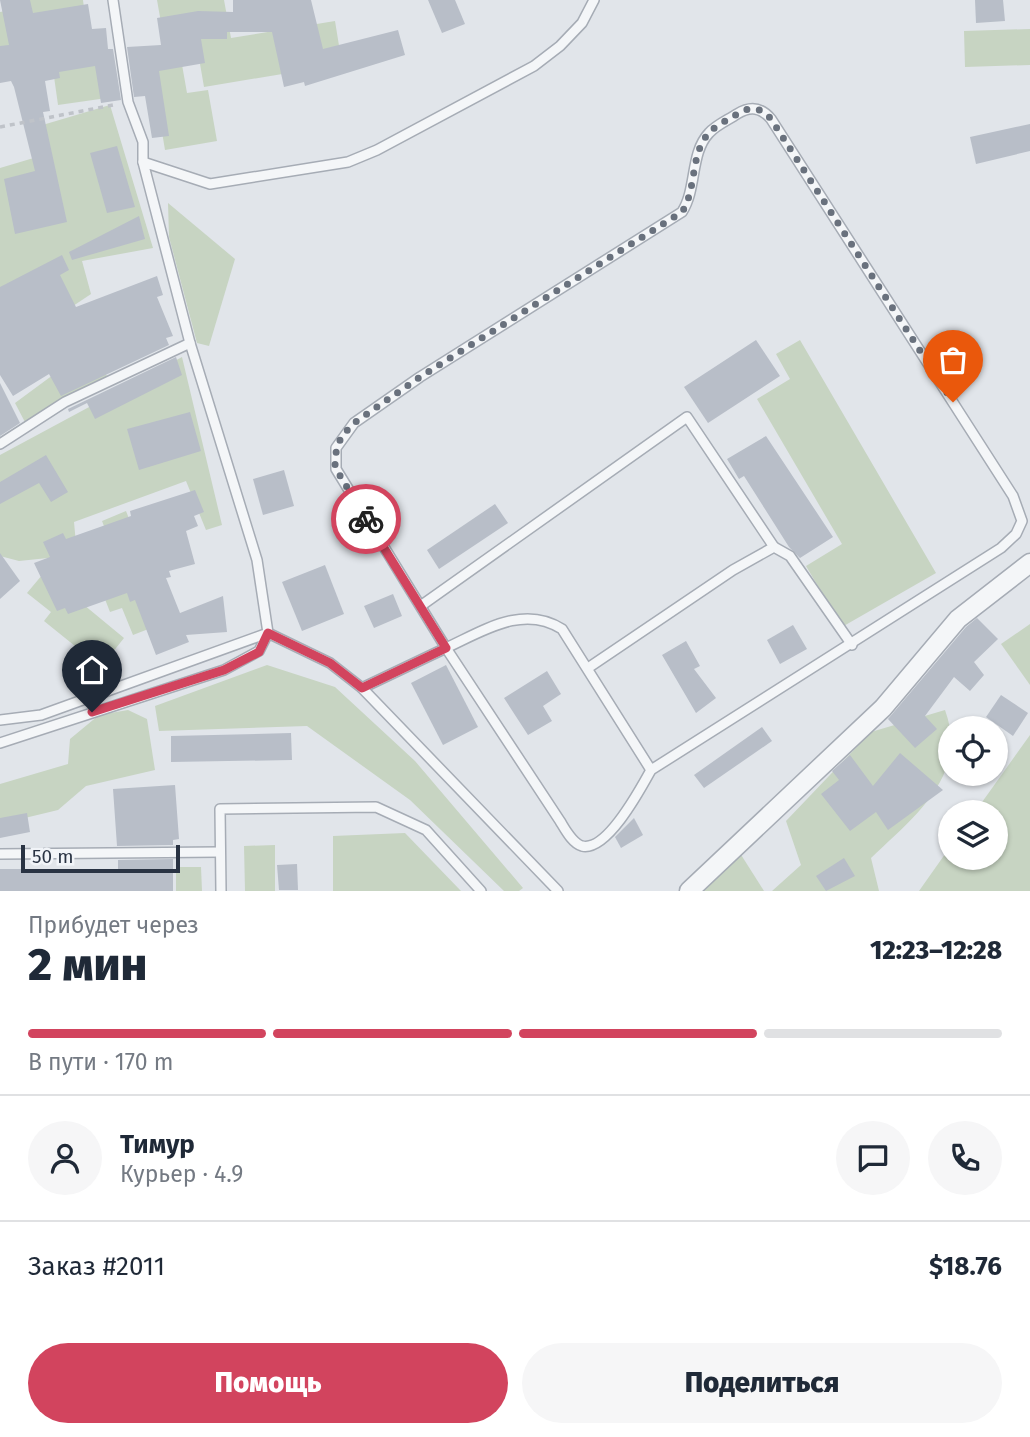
<!DOCTYPE html>
<html lang="ru">
<meta charset="utf-8">
<style>
:root{--surface:#fff;--page:#f6f6f7;--text:#1f2937;--muted:#747a83;--line:#e0e1e3;--accent:#d2445e}
body{margin:0;font-family:"Fira Sans",sans-serif;background:var(--page);color:var(--text);height:100vh;display:flex;flex-direction:column;font-size:26px;white-space:nowrap}
*{box-sizing:border-box;margin:0}
p{font-size:23px;color:var(--muted)}
.icon{flex:none;width:38px;height:38px;fill:none;stroke:currentColor;stroke-width:2;stroke-linecap:round;stroke-linejoin:round}
.map{position:relative;height:891px;overflow:hidden}
.details{display:flex;flex-direction:column;background:var(--surface);flex:1}
.details>*{flex:none}
.fabs{position:absolute;left:938px;top:716px;display:grid;gap:14px}
.fabs a{display:grid;place-items:center;width:70px;height:70px;border-radius:50%;background:var(--surface);box-shadow:0 2px 5px #0004;font-size:35px}
.scale{position:absolute;left:21px;bottom:18px;width:159px;box-sizing:border-box;padding-left:7px;border:4px solid #293343;border-top:0;font-size:19px;line-height:24px;white-space:nowrap;color:#293343;-webkit-text-stroke:5px #f1f4f8;paint-order:stroke}
.pin{position:absolute;display:grid;place-items:center;width:60px;height:60px;color:#fff;margin:-72px -30px;border-radius:50% 50% 50% 0;rotate:-45deg;box-shadow:0 0 7px #0007}
.pin .icon{rotate:45deg}
.courier{position:absolute;display:grid;place-items:center;width:70px;height:70px;margin:-35px;border:5px solid #d2445e;border-radius:50%;background:#fff;color:#222;box-shadow:0 2px 9px #0007}
.overview em{font-style:normal;font-weight:800}
.overview div{display:flex;flex-direction:column-reverse}
.overview{display:flex;align-items:center;justify-content:space-between;height:119px;padding:0 28px}
h1{font-size:46px;font-weight:800;line-height:52px}
.bar{display:grid;grid-template-columns:repeat(4,1fr);gap:10px 7px;align-content:center;height:84px;padding:0 28px}
.bar i{height:9px;border-radius:5px;background:var(--line)}
.bar .active{background:var(--accent)}
.bar p{grid-column:span 4}
.line{display:flex;align-items:center;gap:18px;padding:0 28px;border-top:2px solid var(--line)}
.line div{flex:1}
.round{display:grid;place-items:center;flex:none;width:74px;height:74px;border-radius:37px;background:var(--page)}
.primary-button{display:flex;gap:14px;margin-top:auto;padding:14px 28px}
.primary-button a{flex:1;height:80px;border-radius:42px;background:var(--accent);color:#fff;font-size:28px;font-weight:800;line-height:80px;text-align:center}
.primary-button a+a{background:var(--page);color:var(--text)}
.map>svg:first-child{display:block}
.green{fill:#c7d4c2}
.building{fill:#b8bec8}
.lines{fill:none;stroke-linecap:round;stroke-linejoin:round}
.service-casing{stroke:#a6acb5;stroke-width:12}
.minor-casing{stroke:#a6acb5;stroke-width:21}
.path{stroke:#bfc3c9;stroke-width:3.5;stroke-dasharray:5 5;stroke-linecap:butt}
.service{stroke:#f4f6f8;stroke-width:9}
.minor{stroke:#f4f6f8;stroke-width:18}
.done{stroke:#69717d;stroke-width:7;stroke-dasharray:0 12.6}
.route{stroke:#d2445e;stroke-width:9}
</style>
<div class="map">
<svg width="1030" height="891" viewBox="0 0 1030 891">
<rect width="100%" height="100%" fill="#e1e5ea"/>
<g class="green">
<path d="M10,0H83L84,8L45,42L0,47V12L11,10Z"/>
<path d="M157,0H224L231,38L335,21L342,64L204,87L194,29L163,34Z"/>
<path d="M1030,29V65L965,67L964,31Z"/>
<path d="M98,34L107,98L58,105L49,41Z"/>
<path d="M178,42L187,93L208,90L217,141L165,150L148,48Z"/>
<path d="M110,105L153,248L82,261L91,294L70,308L108,378L26,424L15,403L57,372L0,298V168L37,157L29,129Z"/>
<path d="M168,203L235,259L209,346L197,343L169,237Z"/>
<path d="M800,340L936,573L842,627L806,566L842,544L757,399L790,379L776,354Z"/>
<path d="M182,357L222,525L206,530L186,481L74,522L77,555L19,561L0,556V455Z"/>
<path d="M126,511L169,621L133,635L122,608L110,612L87,553L111,544L102,521Z"/>
<path d="M53,562L78,600L124,638L101,667L44,621L51,612L27,593Z"/>
<path d="M1030,624V685L1001,644Z"/>
<path d="M267,665L335,687L415,761L523,888L519,891H504L410,800L307,726L159,731L155,706Z"/>
<path d="M128,710L147,719L155,770L86,786L58,810L0,824V784L68,764L70,739L99,715Z"/>
<path d="M945,710C969,775 915,816 871,858L879,891H772L801,865L786,821L871,732Z"/>
<path d="M1030,735V891H919L950,847V858H996V812H975Z"/>
<path d="M405,833L461,891H333V836Z"/>
<path d="M275,845V891H245L244,846Z"/>
<path d="M738,850L764,891H694Z"/>
<path d="M176,867H201L202,891H176Z"/>
</g>
<g class="building">
<path d="M0,0H30L33,13L88,4L92,29L106,28L108,49H113L121,100L101,103L95,66L59,72L60,78L45,81L50,111L43,112L67,222L15,234L4,179L35,171L14,87L11,81L0,83V46L9,45Z"/>
<path d="M233,0H311L323,49L398,30L405,55L305,86L304,82L284,87L272,32H227V39H201L205,63L159,71L169,136L152,138L145,96L134,97L127,47L161,45L157,18L198,11L233,12Z"/>
<path d="M428,0H455L465,24L442,33Z"/>
<path d="M975,0H1003L1005,21L976,23Z"/>
<path d="M1030,124V151L976,164L970,137Z"/>
<path d="M117,146L135,207L107,213L90,153Z"/>
<path d="M139,216L145,239L72,260L69,252Z"/>
<path d="M62,255L69,270L60,275L76,307L157,276L163,295L157,297L173,336L166,338L169,345L61,396L49,374L13,396L0,375V287Z"/>
<path d="M756,340L780,376L708,423L684,387Z"/>
<path d="M176,357L182,375L95,419L87,403L69,412L68,409Z"/>
<path d="M0,383L20,423L0,436Z"/>
<path d="M190,412L201,451L139,470L127,429Z"/>
<path d="M766,436L833,537L800,558L789,547L744,476L739,479L727,459Z"/>
<path d="M46,455L68,492L51,502L39,483L0,504V482Z"/>
<path d="M284,470L294,506L263,515L253,479Z"/>
<path d="M195,490L204,512L194,516L198,526L186,531L195,564L169,571L171,577L166,578L180,613L223,596L227,632L186,635L189,642L156,655L135,600L130,602L127,593L68,614L65,608L57,611L34,563L50,557L43,542L63,533L66,539L131,516L130,511Z"/>
<path d="M495,504L508,523L439,569L427,550Z"/>
<path d="M0,553L20,581L0,599Z"/>
<path d="M325,565L344,614L302,631L282,582Z"/>
<path d="M393,594L402,616L374,628L364,606Z"/>
<path d="M977,618L998,639L974,662L984,675L970,691L954,677L925,716L937,729L915,748L888,719L966,627Z"/>
<path d="M793,625L807,649L780,664L767,640Z"/>
<path d="M686,641L700,666L694,669L716,698L696,713L662,655Z"/>
<path d="M446,665L478,727L443,745L411,683Z"/>
<path d="M547,671L561,694L543,706L552,721L528,735L504,698Z"/>
<path d="M1001,695L1028,713L1013,736L986,717Z"/>
<path d="M762,727L772,741L704,788L694,775Z"/>
<path d="M291,733L292,760L171,762V736Z"/>
<path d="M900,753L943,790L888,830L876,812L850,831L821,794L839,780L832,771L850,755L873,786Z"/>
<path d="M175,785L179,839L173,840V845L117,846L113,789Z"/>
<path d="M27,813L30,832L0,838V818Z"/>
<path d="M634,818L643,835L621,848L615,837Z"/>
<path d="M844,858L855,876L826,891L816,876Z"/>
<path d="M173,859V891H0V869H118V860Z"/>
<path d="M297,864L298,890H279L277,865Z"/>
</g>
<g class="lines">
<defs>
<g id="service">
<path d="M113,0L128,102L143,142V162"/>
<path d="M190,343L143,162L210,184L348,162L377,150L534,66L560,46L582,23L594,0"/>
<path d="M0,444L65,402L190,343L257,560L268,633L41,715L0,720"/>
<path d="M422,605L687,417L774,547"/>
<path d="M588,668L733,570L774,547L790,556L852,645"/>
<path d="M362,688L446,648L336,469V448L354,423L420,377L682,212C697,189 690,153 709,133C716,125 728,120 737,114C750,106 761,107 771,119L1013,496L1022,521L1016,534L1001,548L651,770C641,788 607,852 582,846C572,843 565,829 560,821L446,648C483,631 523,604 562,629L651,770"/>
<path d="M0,743L224,670L259,651L268,633L330,663L362,688L558,891"/>
<path d="M0,854L220,852"/>
<path d="M221,891L220,809L376,807L426,830L481,891"/>
</g>
<path id="minor" d="M689,891L883,708L958,619L1030,563"/>
</defs>
<use href="#service" class="service-casing"/>
<use href="#minor" class="minor-casing"/>
<path class="path" d="M0,127L113,105"/>
<use href="#service" class="service"/>
<use href="#minor" class="minor"/>
</g>
<g class="lines">
<path class="done" d="M366,519L336,469L334,459L341,437L354,423L420,377L682,212C697,189 690,153 709,133C716,125 728,120 737,114C750,106 761,107 771,119L953,402"/>
<path class="route" d="M92,712L224,670L259,652L268,633L330,663L362,688L446,648L366,519"/>
</g>
</svg>
<div class="fabs">
<a><svg class="icon" aria-label="locate" viewBox="0 0 24 24"><circle cx="12" cy="12" r="6"/><path d="M12 2v4M12 18v4M2 12h4M18 12h4"/></svg></a>
<a><svg class="icon" aria-label="layers" viewBox="0 0 24 24"><path d="M12 4l9 5-9 5-9-5zM3 14l9 5 9-5"/></svg></a>
</div>
<div class="scale">50 m</div>
<div class="pin" style="left:953px;top:402px;background:#ea580c"><svg class="icon" aria-label="bag" viewBox="0 0 24 24"><path d="M5 8h14l-1 12H6zM9 8a3 3 0 0 1 6 0"/></svg></div>
<div class="pin" style="left:92px;top:712px;background:#1f2937"><svg class="icon" aria-label="home" viewBox="0 0 24 24"><path d="M3 11l9-7 9 7M6 9v11h12V9"/></svg></div>
<div class="courier" style="left:366px;top:519px"><svg class="icon" aria-label="bike" viewBox="0 0 24 24"><circle cx="6" cy="16" r="4"/><circle cx="18" cy="16" r="4"/><path d="M6 16l4-8h5l3 8M10 8l3 8H6M13 5h3"/></svg></div>
</div>
<section class="details">
<div class="overview"><div><h1>2 мин</h1><p>Прибудет через</p></div><em>12:23–12:28</em></div>
<div class="bar"><i class="active"></i><i class="active"></i><i class="active"></i><i></i><p>В пути · 170 m</p></div>
<div class="line" style="height:126px"><a class="round"><svg class="icon" aria-label="person" viewBox="0 0 24 24"><circle cx="12" cy="8" r="4"/><path d="M4 21q1-7 8-7t8 7"/></svg></a><div><b>Тимур</b><p>Курьер · 4.9</p></div><a class="round"><svg class="icon" aria-label="chat" viewBox="0 0 24 24"><path d="M4 5h16v11H9l-5 4z"/></svg></a><a class="round"><svg class="icon" aria-label="phone" viewBox="0 0 24 24"><path d="M5 4h4l2 5-3 2q2 4 5 5l2-3 5 2v4C11 20 4 13 5 4z"/></svg></a></div>
<div class="line" style="height:91px"><div>Заказ #2011</div><b>$18.76</b></div>
<div class="primary-button"><a>Помощь</a><a>Поделиться</a></div>
</section>
